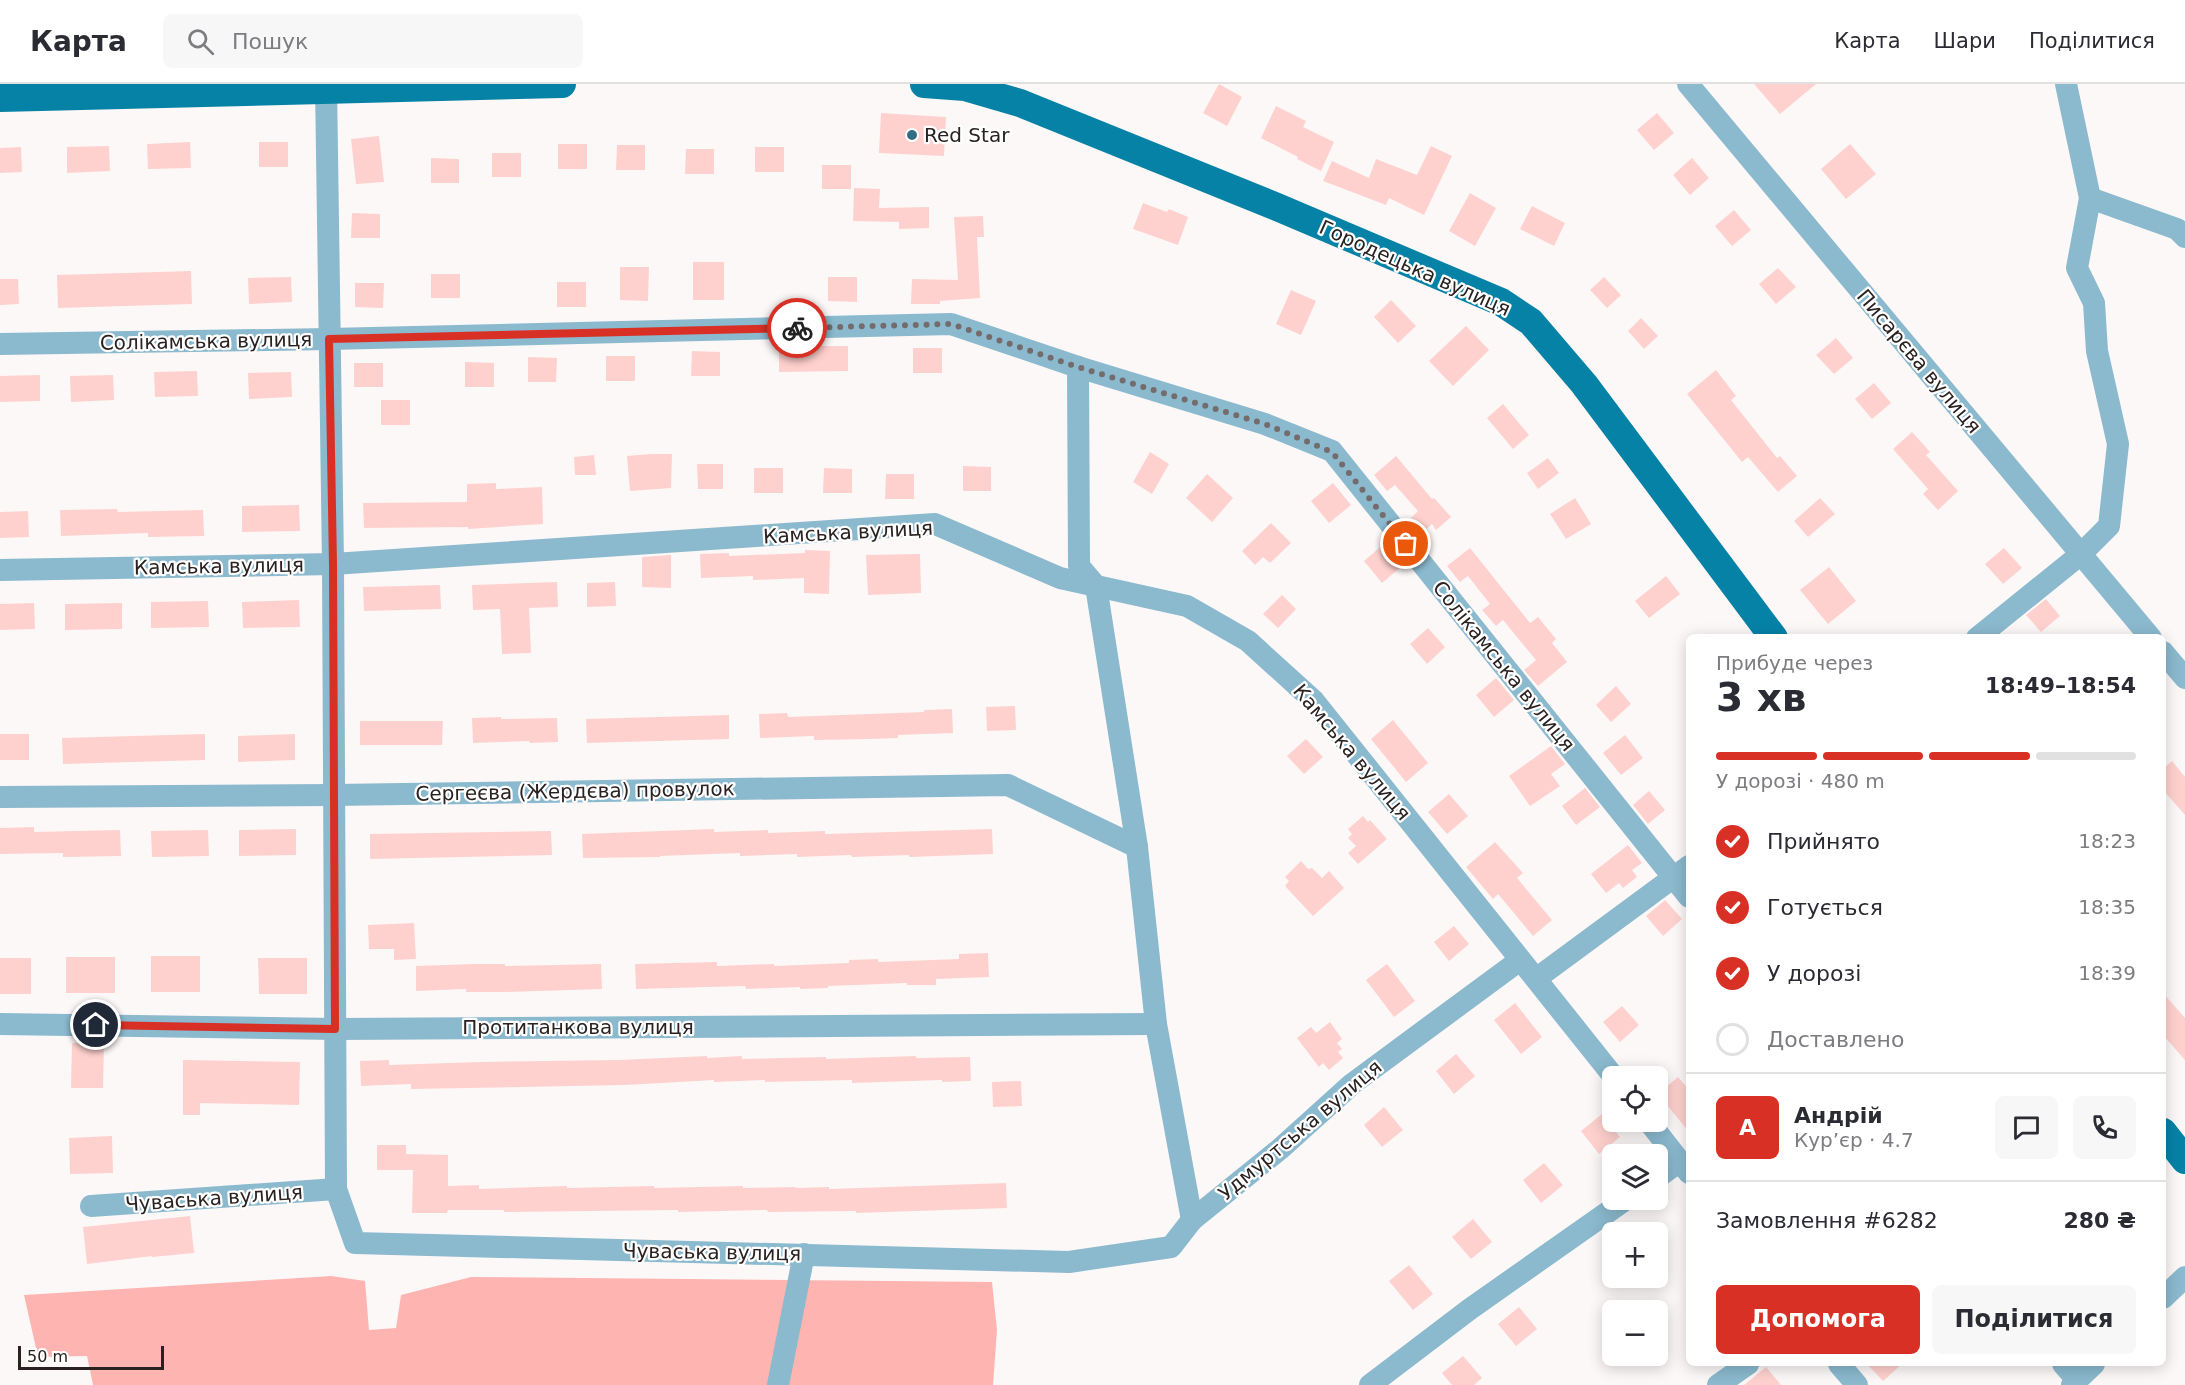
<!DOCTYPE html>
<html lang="uk">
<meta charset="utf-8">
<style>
:root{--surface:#fff;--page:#f7f7f7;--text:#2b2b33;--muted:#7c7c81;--line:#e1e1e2;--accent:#d93025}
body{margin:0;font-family:"DejaVu Sans",sans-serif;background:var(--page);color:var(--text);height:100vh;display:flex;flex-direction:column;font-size:22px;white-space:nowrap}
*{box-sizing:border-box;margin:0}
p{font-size:20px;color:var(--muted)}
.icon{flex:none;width:33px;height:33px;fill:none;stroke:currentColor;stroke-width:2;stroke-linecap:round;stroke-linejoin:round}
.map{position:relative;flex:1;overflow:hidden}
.panel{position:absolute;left:1686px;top:550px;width:480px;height:732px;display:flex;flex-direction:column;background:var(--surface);border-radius:9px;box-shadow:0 3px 15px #0003}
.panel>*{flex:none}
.controls{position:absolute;left:1602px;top:982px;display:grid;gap:12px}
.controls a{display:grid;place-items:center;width:66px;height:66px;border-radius:9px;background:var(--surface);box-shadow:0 3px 15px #0003;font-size:30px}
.scale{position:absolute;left:18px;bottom:15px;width:146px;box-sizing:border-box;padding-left:6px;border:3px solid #2a2121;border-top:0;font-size:16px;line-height:21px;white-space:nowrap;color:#2a2121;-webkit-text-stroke:4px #fff;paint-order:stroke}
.pin{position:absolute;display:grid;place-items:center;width:51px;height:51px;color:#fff;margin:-26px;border:3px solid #fff;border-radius:50%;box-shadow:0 2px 6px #0007}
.courier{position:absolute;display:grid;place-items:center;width:60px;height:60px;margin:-30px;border:4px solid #d93025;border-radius:50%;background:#fff;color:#222;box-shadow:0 2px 8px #0007}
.overview em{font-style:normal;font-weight:800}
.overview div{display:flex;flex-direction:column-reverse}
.overview{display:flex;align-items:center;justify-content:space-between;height:102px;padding:0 30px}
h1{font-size:39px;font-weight:800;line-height:45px}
.bar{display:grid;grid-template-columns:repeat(4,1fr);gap:9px 6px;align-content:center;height:72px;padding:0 30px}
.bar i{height:8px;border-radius:4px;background:var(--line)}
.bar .current{background:var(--accent)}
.bar p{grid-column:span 4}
.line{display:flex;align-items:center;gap:15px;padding:0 30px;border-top:2px solid var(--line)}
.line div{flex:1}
.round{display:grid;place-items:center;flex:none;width:63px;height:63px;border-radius:9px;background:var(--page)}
ol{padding:0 30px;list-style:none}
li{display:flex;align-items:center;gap:18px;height:66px}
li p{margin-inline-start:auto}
li .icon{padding:6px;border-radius:50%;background:var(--accent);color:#fff;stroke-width:4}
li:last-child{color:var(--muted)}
li i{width:33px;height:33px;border:3px solid var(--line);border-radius:50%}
.action{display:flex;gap:12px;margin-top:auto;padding:12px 30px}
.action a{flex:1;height:69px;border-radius:9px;background:var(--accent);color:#fff;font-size:24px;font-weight:800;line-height:69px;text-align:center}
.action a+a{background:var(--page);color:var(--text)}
header{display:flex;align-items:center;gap:36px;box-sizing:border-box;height:84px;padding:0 30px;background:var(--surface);border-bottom:2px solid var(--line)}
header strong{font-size:28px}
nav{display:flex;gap:33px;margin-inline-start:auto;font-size:21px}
.search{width:420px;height:54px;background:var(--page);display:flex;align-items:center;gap:15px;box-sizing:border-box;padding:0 21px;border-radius:9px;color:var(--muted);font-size:22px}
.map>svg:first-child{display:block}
.green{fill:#feb5b2}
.building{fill:#fed1ce}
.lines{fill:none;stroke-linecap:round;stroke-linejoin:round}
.minor{stroke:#8bb9ce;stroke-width:22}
.major{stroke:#0682a7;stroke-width:28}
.done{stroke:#746c6c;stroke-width:6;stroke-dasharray:0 10.8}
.route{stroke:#d93025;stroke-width:8}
.poi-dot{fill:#326d85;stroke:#fff;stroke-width:2}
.labels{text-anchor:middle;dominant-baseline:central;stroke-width:4.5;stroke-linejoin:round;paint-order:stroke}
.poi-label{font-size:20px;fill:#2a2121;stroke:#fff;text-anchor:start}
.street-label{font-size:20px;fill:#2a2121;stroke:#fff}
</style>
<header>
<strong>Карта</strong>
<div class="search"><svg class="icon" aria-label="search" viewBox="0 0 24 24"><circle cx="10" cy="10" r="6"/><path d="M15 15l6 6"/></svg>Пошук</div>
<nav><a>Карта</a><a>Шари</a><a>Поділитися</a></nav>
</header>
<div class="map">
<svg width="2185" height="1301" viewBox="0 0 2185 1301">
<rect width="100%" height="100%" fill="#fdf8f8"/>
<path class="green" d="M331,1192L365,1197L369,1246L396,1244L401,1211L471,1193L992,1198L997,1246L993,1301H93L87,1272L38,1273L24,1211Z"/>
<g class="building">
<path d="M1219,0L1242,13L1227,42L1203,29Z"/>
<path d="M1754,0H1816L1780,30Z"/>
<path d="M1276,22L1306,37L1303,43L1334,58L1321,87L1297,75L1298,73L1261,54Z"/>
<path d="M881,29L946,33L944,72L879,69Z"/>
<path d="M1657,29L1674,49L1654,66L1637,46Z"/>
<path d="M379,52L384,98L356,100L351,55Z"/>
<path d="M190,58L191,84L148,85L147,60Z"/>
<rect x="259" y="58" width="29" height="25"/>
<rect x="558" y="60" width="29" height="25"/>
<path d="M1850,60L1876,90L1846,115L1821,85Z"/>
<path d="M617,61H645V86H616Z"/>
<path d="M109,62L110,87L67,89V63Z"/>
<path d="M1431,62L1452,72L1424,131L1389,114L1386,121L1323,97L1332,77L1369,94L1376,75L1417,91Z"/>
<path d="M21,63L22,88L0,89V64Z"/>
<rect x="755" y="63" width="29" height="25"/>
<path d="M686,65H714V90H685Z"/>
<rect x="492" y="69" width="29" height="24"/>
<path d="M431,74L459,75V99H431Z"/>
<path d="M1692,74L1709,94L1690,111L1673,91Z"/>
<rect x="822" y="81" width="29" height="24"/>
<path d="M854,104L880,105L879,124L929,123V144L899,145V138L853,137Z"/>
<path d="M1470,109L1496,124L1475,162L1449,147Z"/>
<path d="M1143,119L1167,128L1169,125L1188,133L1178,161L1133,145Z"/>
<path d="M1532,122L1565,139L1554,162L1520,145Z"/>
<path d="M1734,126L1751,146L1732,162L1715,142Z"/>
<path d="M352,129L380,130V154H351Z"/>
<path d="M983,132L984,153H977L980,214L940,217V220H911L912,195L958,196L954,133Z"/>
<rect x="693" y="178" width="31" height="38"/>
<path d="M620,183H649L648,217L620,216Z"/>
<path d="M1778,184L1796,203L1776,220L1759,200Z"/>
<path d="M191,187L192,220L58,224L57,191Z"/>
<rect x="431" y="190" width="29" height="24"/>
<path d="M291,193L292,218L249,220L248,194Z"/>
<path d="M828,193H857V218L828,217Z"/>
<path d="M1604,193L1621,211L1607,224L1590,206Z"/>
<path d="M0,195H18L19,220L0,221Z"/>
<rect x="557" y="198" width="29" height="25"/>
<path d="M355,199H384L383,224L355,223Z"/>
<path d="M1291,206L1316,217L1301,251L1276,240Z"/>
<path d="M1391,216L1416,242L1398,259L1374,233Z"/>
<path d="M1641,234L1658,252L1644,265L1628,247Z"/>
<path d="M1466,242L1489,266L1453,302L1429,277Z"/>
<path d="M1836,254L1853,274L1834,290L1816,271Z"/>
<path d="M820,262H848V287L779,288V263L820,264Z"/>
<rect x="913" y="264" width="29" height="25"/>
<path d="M692,267L720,268V292H691Z"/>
<rect x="606" y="272" width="29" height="25"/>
<path d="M528,273L557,274L556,298H528Z"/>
<path d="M465,278L494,279V303H465Z"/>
<rect x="354" y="279" width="29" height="24"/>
<path d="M1716,286L1736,312L1731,316L1777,374L1780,372L1797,392L1778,408L1748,373L1742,378L1687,310Z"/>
<path d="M197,287L198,312L155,313L154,288Z"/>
<path d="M291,288L292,313L249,315L248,289Z"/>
<path d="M40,291V317L0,318V292Z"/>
<path d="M113,291L114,316L71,318L70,292Z"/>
<path d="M1874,299L1891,319L1872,335L1855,315Z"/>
<rect x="381" y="316" width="29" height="25"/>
<path d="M1503,320L1529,351L1513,365L1487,334Z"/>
<path d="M1912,348L1930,368L1926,371L1958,407L1938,426L1923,410L1928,405L1893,365Z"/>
<path d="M1150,368L1169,380L1152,410L1133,398Z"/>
<path d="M651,370H672L671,404L630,407L627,372Z"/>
<path d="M594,371L596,391H575L574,373Z"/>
<path d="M1396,372L1432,415L1434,414L1451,433L1436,446L1432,440L1423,448L1411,434L1418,427L1395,401L1387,407L1374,391Z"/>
<path d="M1548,374L1559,389L1538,405L1527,389Z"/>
<path d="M697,380H723V405H698Z"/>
<path d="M963,382L991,383V407H963Z"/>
<rect x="754" y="384" width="29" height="25"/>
<path d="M824,384L852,385V409H823Z"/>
<path d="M886,390H914V415H885Z"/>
<path d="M1207,390L1233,414L1212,438L1186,414Z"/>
<path d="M496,399V405L542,403L543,440L468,445V443L364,444L363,419L467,418V400Z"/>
<path d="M1333,399L1351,421L1329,439L1311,417Z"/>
<path d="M1575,414L1591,440L1566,455L1550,430Z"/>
<path d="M1820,414L1835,430L1808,453L1794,437Z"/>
<path d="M299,421L300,447L242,448V422Z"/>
<path d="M117,425L118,428L203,426L204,452L148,453V449L61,452L60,426Z"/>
<path d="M28,427L29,453L0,454V428Z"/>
<path d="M1271,439L1291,459L1270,479L1263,473L1255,481L1242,467Z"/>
<path d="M1385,459L1403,481L1382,499L1364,477Z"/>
<path d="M1470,464L1530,539L1538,533L1556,555L1552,559L1567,578L1538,602L1524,586L1536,576L1503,536L1496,542L1482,526L1490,520L1468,492L1460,498L1447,482Z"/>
<path d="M2004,464L2022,484L2003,500L1985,480Z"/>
<path d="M805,466L830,467L829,510L804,509V494L753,496V492L701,494L700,470L729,469V472L805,469Z"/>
<path d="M920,470L921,509L868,511L866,471Z"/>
<path d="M671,471V504L642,503V473Z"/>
<path d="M1829,483L1856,517L1828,540L1800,506Z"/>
<path d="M1666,492L1680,510L1649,534L1635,517Z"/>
<path d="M557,498L558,523L529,524L531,569L502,570L500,525L473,526L472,501Z"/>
<path d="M615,498L616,522L587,523V499Z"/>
<path d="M440,501L441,525L364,527L363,503Z"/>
<path d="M1282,511L1296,525L1278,544L1263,530Z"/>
<path d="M2046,515L2060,532L2041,548L2026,531Z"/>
<path d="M299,516L300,543L243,544L242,518Z"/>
<path d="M208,517L209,543L151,544V518Z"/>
<path d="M34,519L35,545L0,546V520Z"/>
<path d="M122,519V545L65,546V520Z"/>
<path d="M1428,544L1445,563L1427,580L1410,560Z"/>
<path d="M1496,594L1514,616L1494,633L1476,611Z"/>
<path d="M1616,602L1631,620L1611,638L1596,621Z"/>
<path d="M1015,622L1016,646L987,647L986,623Z"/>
<path d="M952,625L953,649L898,651V654L870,655L814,656V652L760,654L759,630L787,629L788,633L924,628V626Z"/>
<path d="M729,631V655L587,659L586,635Z"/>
<path d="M501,633V635L557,634L558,658L530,659L529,657L473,659L472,634Z"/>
<path d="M1393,636L1428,679L1406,698L1371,655Z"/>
<path d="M360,637H443L442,661H360Z"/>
<rect x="0" y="650" width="29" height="26"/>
<path d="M205,650V676L63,680L62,654Z"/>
<path d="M295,650V676L238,678V652Z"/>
<path d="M1625,651L1643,674L1621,691L1603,669Z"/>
<path d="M1306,655L1323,673L1304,690L1287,672Z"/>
<path d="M1551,662L1565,680L1551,690L1560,702L1530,722L1509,692Z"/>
<path d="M2172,677L2185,693V731L2163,706V685Z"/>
<path d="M1585,704L1600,723L1576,741L1562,722Z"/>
<path d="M1649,707L1665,726L1648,740L1633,721Z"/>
<path d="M1449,710L1468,732L1447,750L1428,728Z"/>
<path d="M1363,732L1368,738L1370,736L1387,755L1358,780L1348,769L1356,762L1348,754L1352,750L1348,745Z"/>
<path d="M34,743V748L120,746L121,772L63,773V769L0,770V744Z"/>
<path d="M296,745V771L239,772V746Z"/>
<path d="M714,745V748L768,746V749L825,747V750L992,745L993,770L909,773V771L852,773L851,771L797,773V770L740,772V769L660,772V773L583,774L582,750Z"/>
<path d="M208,746L209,772L152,773L151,747Z"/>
<path d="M551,747L552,771L370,775V750Z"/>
<path d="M1495,758L1523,789L1517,794L1552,836L1533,852L1498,810L1493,815L1466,783Z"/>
<path d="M1628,761L1642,779L1632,786L1637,793L1623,804L1619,799L1606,809L1591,790Z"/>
<path d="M1301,777L1308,785L1312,784L1322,794L1329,787L1344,804L1313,832L1285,802L1289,797L1285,793Z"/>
<path d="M1665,816L1682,835L1663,852L1646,832Z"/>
<path d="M414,839L416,875L394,876V865H369L368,841Z"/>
<path d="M1454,842L1469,860L1449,877L1434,858Z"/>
<path d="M988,869L989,893L936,895V901H907V899L828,902V904L800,905V903L746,905L745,902L636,905L635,880L717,878V882L774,880V882L849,879V876L878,875V878L959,875V870Z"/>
<rect x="151" y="872" width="49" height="36"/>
<rect x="66" y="873" width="49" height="36"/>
<rect x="0" y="874" width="31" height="36"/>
<path d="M258,874H307V910H259Z"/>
<path d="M473,880H505V882L601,880L602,905L505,908H466V905L416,907V882Z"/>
<path d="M1387,880L1415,917L1394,933L1366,896Z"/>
<path d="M2163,909L2185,934V976L2163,951Z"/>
<path d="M1515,919L1542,953L1521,970L1494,936Z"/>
<path d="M1622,922L1639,941L1620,958L1603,938Z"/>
<path d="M1330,938L1342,955L1337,959L1342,965L1338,968L1343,974L1329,986L1323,979L1319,983L1297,954L1311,943L1316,949Z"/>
<path d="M72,959L104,960L103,1004H71Z"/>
<path d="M1456,970L1475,992L1454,1010L1436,987Z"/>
<path d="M707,972V974L742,972V975L826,973V975L916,972V974L970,973L971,997L942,998V996L852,999V996L765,998V996L714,998V996L626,1001L411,1005V1000L361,1002L360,977L389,976V981L481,978L619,976Z"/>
<path d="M183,976L300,978L299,1021L200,1019V1031H183Z"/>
<path d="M1678,993L1689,1006V1048L1658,1010Z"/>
<path d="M1021,997L1022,1022L993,1023L992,998Z"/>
<path d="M1384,1023L1403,1046L1382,1063L1364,1041Z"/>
<path d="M1602,1030L1620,1053L1599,1070L1581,1047Z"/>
<path d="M112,1052L113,1089L70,1090L69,1054Z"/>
<path d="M377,1061H406V1070L448,1071V1102L479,1101V1105L567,1102V1104L654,1102V1104L743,1102V1104L795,1103L796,1104L829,1103V1105L1006,1099L1007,1124L856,1129V1127L768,1128L767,1126L678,1128V1126L504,1128V1126H448L447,1129H412L413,1086H377Z"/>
<path d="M1544,1079L1563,1101L1541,1119L1523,1096Z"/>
<path d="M190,1132L194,1169L152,1173V1172L87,1180L83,1143Z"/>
<path d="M1473,1135L1492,1158L1471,1175L1452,1153Z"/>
<path d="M1409,1181L1433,1210L1413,1226L1389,1197Z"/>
<path d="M1519,1223L1537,1245L1516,1262L1498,1240Z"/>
<path d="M1463,1272L1482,1294L1474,1301H1452L1442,1289Z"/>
<path d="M1867,1280H1902L1883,1297Z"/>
<path d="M1766,1283L1781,1301H1744Z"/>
</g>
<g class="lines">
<g class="minor">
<path d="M326,0L333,480L336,1105L355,1159L1069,1178L1171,1163L1192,1136L1280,1065L1352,1000L1520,876"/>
<path d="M1688,0L2151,554"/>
<path d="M2090,114L2177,145L2185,153"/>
<path d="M0,260L329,255L951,240L1078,283L1265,340L1332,367L1689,813"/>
<path d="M1078,283L1079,482L1096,502L1137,763L1156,940L1192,1136"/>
<path d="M0,486L333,480L935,440L1060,494L1187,522L1248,557L1314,617L1614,993"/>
<path d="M1977,554L2081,470L2109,442L2118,360L2097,267L2094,219L2077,184L2090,114L2066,0"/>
<path d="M2163,568L2185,594"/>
<path d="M0,713L333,711L1008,701L1137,763"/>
<path d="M1537,894L1689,782"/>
<path d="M0,940L335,945L1156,940"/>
<path d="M1649,1038L1689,1089"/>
<path d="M1658,1093L1680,1077"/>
<path d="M91,1122L336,1105"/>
<path d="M2163,1214L2185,1193"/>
<path d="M1839,1280L1857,1301"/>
<path d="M2063,1280L2077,1296"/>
<path d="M778,1301L804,1170"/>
<path d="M1370,1301L1470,1225L1625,1116"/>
<path d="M1718,1301L1748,1280"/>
<path d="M2072,1301L2094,1280"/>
</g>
<g class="major">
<path d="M924,0L965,3L1020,19L1277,123L1501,218L1531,238L1584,300L1774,554"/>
<path d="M0,14L562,0"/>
<path d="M2163,1048L2185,1076"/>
</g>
</g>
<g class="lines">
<path class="done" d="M797,244L951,240L1078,283L1265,340L1332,368L1406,460"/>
<path class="route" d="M96,941L335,945L333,480L329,255L797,244"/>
</g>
<circle class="poi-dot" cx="912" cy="51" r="6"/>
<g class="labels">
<g class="poi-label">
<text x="924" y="51">Red Star</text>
</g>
<g class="street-label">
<text transform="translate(1415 184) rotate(24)">Городецька вулиця</text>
<text transform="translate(206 257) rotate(-1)">Солікамська вулиця</text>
<text transform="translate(1919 277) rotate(50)">Писарєва вулиця</text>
<text transform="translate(848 448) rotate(-3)">Камська вулиця</text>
<text transform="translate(219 482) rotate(-1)">Камська вулиця</text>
<text transform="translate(1504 582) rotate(51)">Солікамська вулиця</text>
<text transform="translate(1352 668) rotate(50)">Камська вулиця</text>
<text transform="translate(575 707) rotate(-1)">Сергеєва (Жердєва) провулок</text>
<text x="578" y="943">Протитанкова вулиця</text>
<text transform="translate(1300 1046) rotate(-40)">Удмуртська вулиця</text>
<text transform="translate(214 1114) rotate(-4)">Чуваська вулиця</text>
<text transform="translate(712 1168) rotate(1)">Чуваська вулиця</text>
</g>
</g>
</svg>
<div class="controls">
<a><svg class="icon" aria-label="locate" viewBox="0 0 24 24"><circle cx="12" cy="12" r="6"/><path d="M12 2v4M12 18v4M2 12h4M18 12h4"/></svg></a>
<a><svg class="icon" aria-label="layers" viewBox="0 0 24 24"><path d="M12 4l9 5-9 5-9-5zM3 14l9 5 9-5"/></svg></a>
<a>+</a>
<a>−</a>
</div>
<div class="scale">50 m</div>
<div class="pin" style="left:1406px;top:460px;background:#ea580c"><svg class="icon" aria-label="bag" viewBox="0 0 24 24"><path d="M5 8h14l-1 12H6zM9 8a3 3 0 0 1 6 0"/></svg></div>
<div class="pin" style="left:96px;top:941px;background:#1f2937"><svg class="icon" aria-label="home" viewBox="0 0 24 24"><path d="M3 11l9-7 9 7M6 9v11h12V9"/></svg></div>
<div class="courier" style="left:797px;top:244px"><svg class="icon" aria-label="bike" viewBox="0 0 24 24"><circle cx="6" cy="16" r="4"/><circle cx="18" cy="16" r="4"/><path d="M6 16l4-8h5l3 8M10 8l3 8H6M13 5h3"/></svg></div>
<section class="panel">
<div class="overview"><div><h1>3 хв</h1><p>Прибуде через</p></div><em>18:49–18:54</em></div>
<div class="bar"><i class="current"></i><i class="current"></i><i class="current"></i><i></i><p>У дорозі · 480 m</p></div>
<ol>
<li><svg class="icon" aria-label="check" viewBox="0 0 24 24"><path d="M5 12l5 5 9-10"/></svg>Прийнято<p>18:23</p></li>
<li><svg class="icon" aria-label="check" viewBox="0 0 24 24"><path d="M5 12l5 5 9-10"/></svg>Готується<p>18:35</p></li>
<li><svg class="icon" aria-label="check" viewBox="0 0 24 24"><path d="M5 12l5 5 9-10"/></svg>У дорозі<p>18:39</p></li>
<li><i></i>Доставлено</li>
</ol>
<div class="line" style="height:108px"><b class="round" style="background:var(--accent);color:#fff">А</b><div><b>Андрій</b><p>Кур’єр · 4.7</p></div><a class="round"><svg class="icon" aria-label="chat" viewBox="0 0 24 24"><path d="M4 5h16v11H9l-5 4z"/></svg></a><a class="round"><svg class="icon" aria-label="phone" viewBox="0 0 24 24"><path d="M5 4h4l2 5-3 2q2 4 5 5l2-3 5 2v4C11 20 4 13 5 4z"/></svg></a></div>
<div class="line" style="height:78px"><div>Замовлення #6282</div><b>280 ₴</b></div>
<div class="action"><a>Допомога</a><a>Поділитися</a></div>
</section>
</div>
